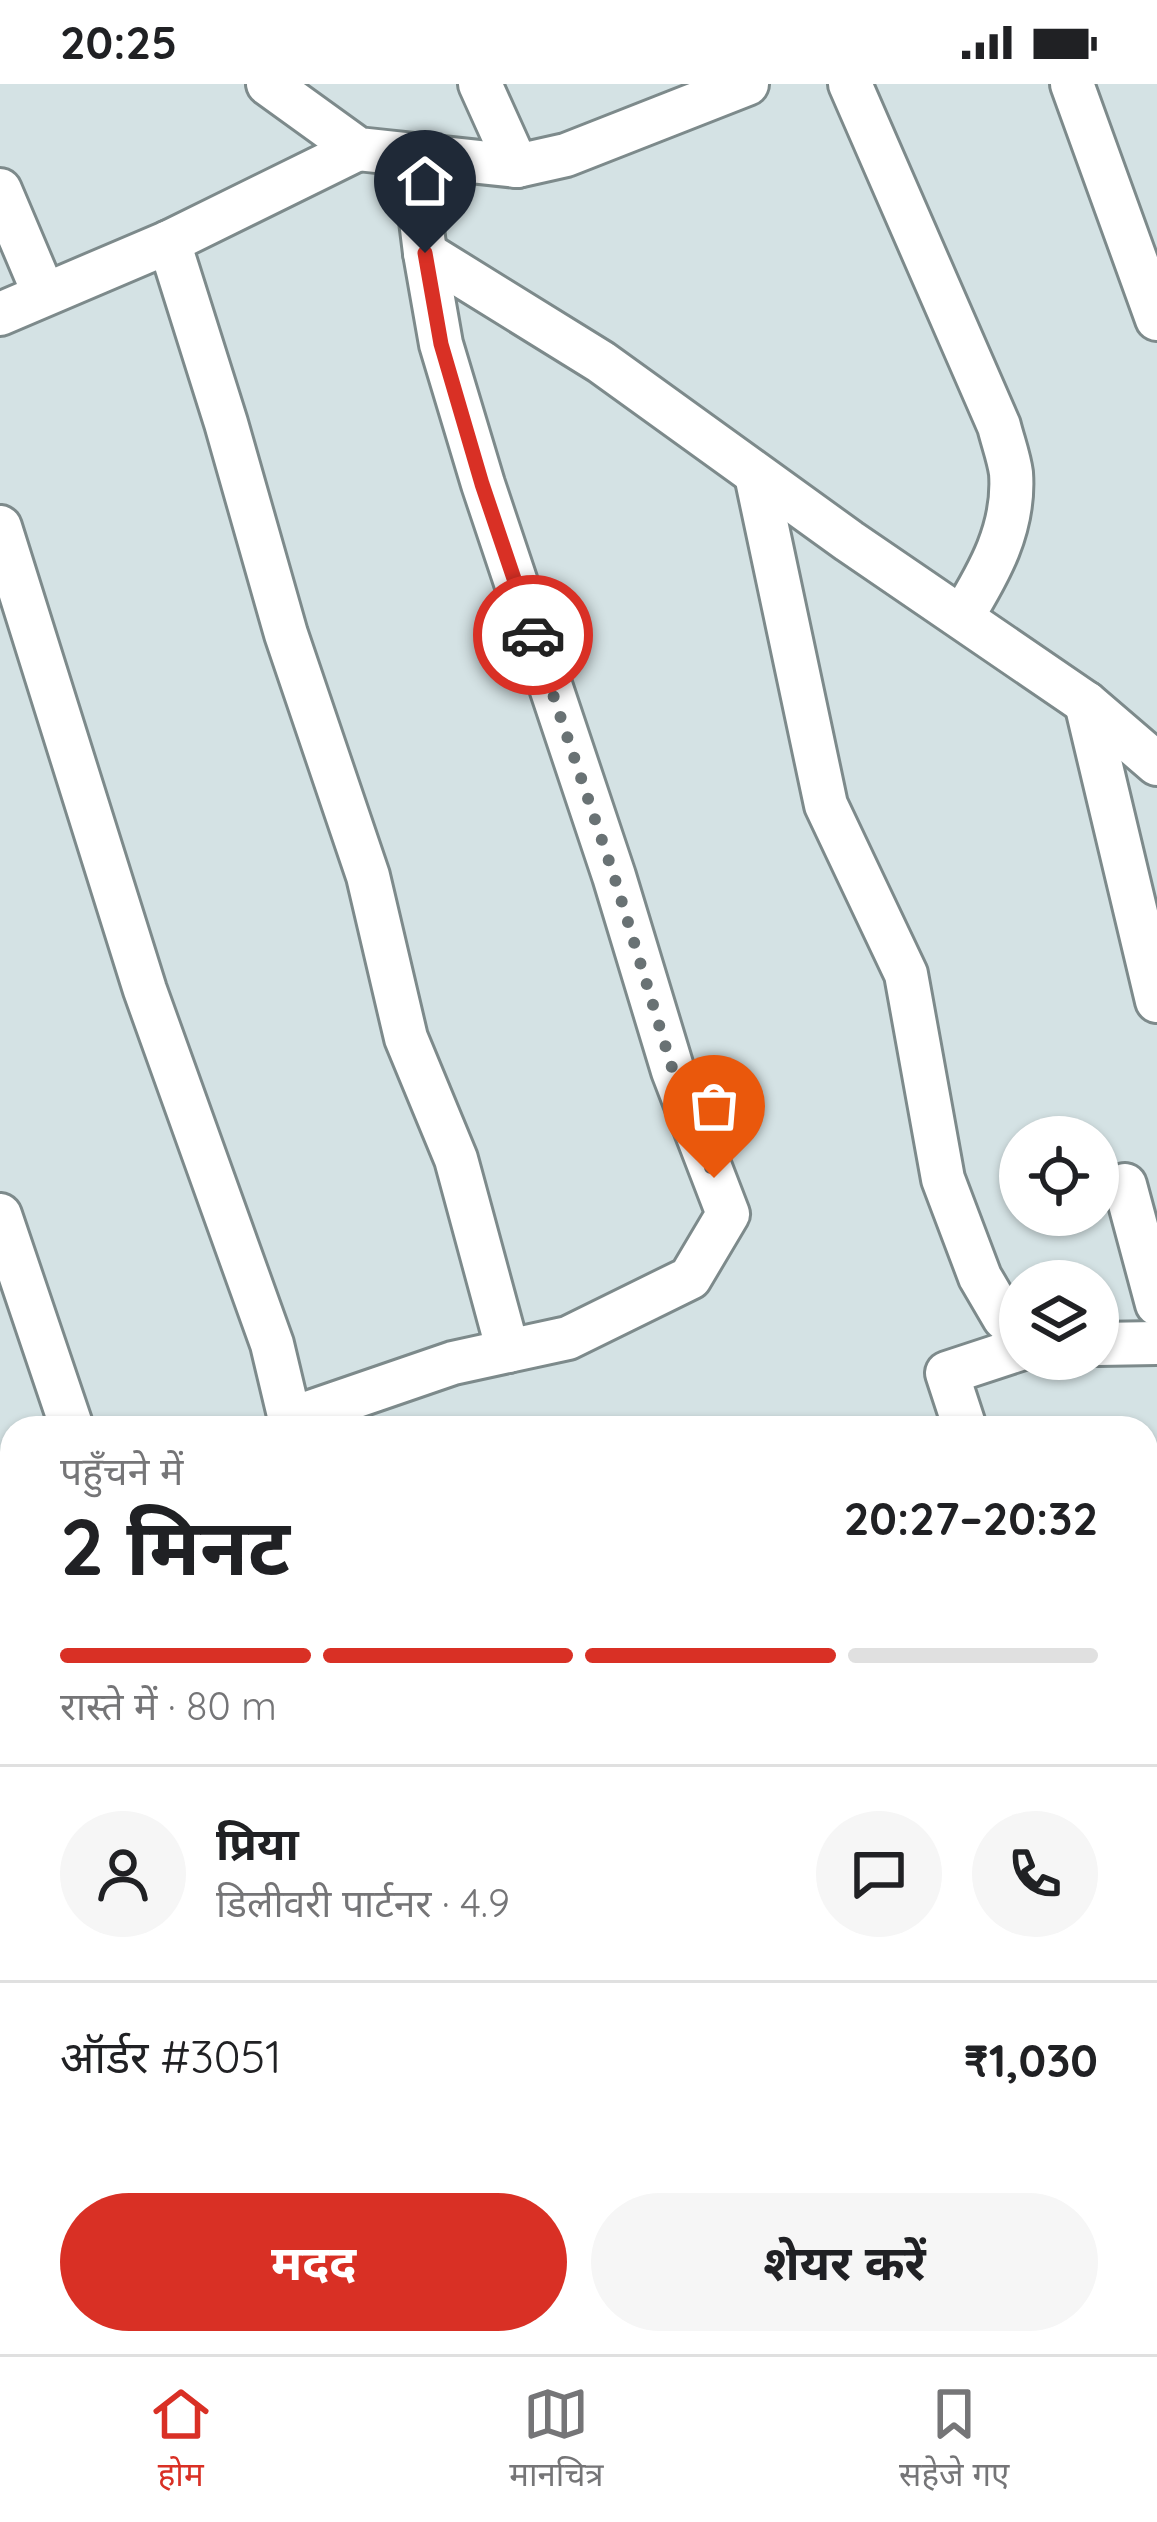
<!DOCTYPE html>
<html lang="hi">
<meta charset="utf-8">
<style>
:root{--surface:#fff;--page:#f6f6f6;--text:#202124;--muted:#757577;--line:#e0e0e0;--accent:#d93025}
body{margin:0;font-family:Quicksand,"Noto Sans Devanagari",sans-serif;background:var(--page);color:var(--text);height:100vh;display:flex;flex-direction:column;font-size:45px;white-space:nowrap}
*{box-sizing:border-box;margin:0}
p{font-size:39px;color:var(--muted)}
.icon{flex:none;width:66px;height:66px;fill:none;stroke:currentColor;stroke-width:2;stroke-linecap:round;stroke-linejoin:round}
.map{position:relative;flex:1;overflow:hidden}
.side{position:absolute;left:0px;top:1332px;width:1158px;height:939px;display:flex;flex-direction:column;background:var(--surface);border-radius:36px 36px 0 0;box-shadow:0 3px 9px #0004}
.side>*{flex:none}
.buttons{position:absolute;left:999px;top:1032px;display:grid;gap:24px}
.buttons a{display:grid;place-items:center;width:120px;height:120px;border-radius:50%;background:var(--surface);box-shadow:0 3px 9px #0004;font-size:60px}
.pin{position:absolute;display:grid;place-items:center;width:102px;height:102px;color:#fff;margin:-123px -51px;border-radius:50% 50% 50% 0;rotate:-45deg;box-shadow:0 0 12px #0007}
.pin .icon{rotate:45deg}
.courier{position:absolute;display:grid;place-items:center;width:120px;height:120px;margin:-60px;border:9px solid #d93025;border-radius:50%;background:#fff;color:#222;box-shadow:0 3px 15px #0007}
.head em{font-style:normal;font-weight:700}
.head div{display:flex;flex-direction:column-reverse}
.head{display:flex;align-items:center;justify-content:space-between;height:204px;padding:0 60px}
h1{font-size:78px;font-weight:700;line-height:90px}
.bar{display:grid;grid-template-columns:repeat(4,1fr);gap:18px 12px;align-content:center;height:144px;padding:0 60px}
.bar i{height:15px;border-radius:9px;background:var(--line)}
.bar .current{background:var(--accent)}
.bar p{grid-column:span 4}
.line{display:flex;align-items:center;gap:30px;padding:0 60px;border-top:3px solid var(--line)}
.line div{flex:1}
.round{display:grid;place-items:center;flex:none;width:126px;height:126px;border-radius:63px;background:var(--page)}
.cta{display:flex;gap:24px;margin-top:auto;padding:24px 60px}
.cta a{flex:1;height:138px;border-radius:72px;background:var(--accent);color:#fff;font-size:48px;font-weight:700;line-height:138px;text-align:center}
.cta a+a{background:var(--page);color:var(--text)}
.status{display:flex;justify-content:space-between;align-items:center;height:84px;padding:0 60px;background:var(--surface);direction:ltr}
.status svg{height:33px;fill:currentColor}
.tab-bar{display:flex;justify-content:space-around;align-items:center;height:168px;border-top:3px solid var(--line);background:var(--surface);font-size:33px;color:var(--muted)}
.tab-bar a{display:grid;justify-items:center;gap:6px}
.tab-bar .current{color:var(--accent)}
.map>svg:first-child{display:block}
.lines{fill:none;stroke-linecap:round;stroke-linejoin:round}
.minor-casing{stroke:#7d8a8b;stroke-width:48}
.minor{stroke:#fff;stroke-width:42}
.done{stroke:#697274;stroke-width:12;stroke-dasharray:0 21.6}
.route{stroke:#d93025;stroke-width:15}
</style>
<div class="status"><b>20:25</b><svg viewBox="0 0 49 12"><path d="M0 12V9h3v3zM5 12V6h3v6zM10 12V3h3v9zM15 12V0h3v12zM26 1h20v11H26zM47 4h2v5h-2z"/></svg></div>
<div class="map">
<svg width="1157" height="2270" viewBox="0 0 1157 2270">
<rect width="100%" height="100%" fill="#d4e2e4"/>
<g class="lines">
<defs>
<g id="minor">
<path d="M268,0L358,65L517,82L566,71L747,0"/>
<path d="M480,0L517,82"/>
<path d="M850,0L999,342C1003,358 1009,374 1011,389C1015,444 989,489 962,533"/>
<path d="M1072,0L1157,235"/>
<path d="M0,106L44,210"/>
<path d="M169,158L226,339L286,550L368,792L406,954L456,1075L508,1267"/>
<path d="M425,169L601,278L849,457L1086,619L1157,680"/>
<path d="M0,230L169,158L358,65"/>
<path d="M756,391L826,721L906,890L943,1095L980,1193L1004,1234L1020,1249"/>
<path d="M0,443L145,906L272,1260L292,1344"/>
<path d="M1086,619L1157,917"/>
<path d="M1125,1101L1157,1220"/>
<path d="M0,1131L72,1344"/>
<path d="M1098,1260L1157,1259"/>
<path d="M290,1335L453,1279L568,1254L690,1194L728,1130L673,987L614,792L483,400L441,260L425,169L413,72"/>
<path d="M965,1344L947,1289L1020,1265"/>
<path d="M0,1447L12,1442"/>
<path d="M1146,1595L1157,1591"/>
<path d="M0,1648L12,1642"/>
<path d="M0,1688L12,1733"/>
<path d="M1146,1888L1157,1916"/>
<path d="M0,2184L12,2220"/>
<path d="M25,2259L29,2270"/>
<path d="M434,2259L437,2270"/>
<path d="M638,2259L642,2270"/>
<path d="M860,2259L864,2270"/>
<path d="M1075,2259L1080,2270"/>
<path d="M62,2270L93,2259"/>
</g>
</defs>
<use href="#minor" class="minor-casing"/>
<use href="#minor" class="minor"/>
</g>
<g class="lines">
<path class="done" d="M533,551L614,792L673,987L714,1094"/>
<path class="route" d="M425,169L441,260L482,400L533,551"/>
</g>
</svg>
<div class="buttons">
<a><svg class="icon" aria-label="locate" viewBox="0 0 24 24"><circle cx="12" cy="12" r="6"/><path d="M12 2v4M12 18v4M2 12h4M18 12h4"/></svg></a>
<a><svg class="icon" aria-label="layers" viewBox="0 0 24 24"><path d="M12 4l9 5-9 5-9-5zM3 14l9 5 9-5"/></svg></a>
</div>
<div class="pin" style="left:714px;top:1094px;background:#ea580c"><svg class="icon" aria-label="bag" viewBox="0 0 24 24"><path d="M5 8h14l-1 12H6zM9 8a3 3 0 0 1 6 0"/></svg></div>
<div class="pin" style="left:425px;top:169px;background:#1f2937"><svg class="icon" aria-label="home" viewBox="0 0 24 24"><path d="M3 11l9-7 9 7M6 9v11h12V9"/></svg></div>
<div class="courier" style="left:533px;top:551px"><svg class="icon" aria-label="car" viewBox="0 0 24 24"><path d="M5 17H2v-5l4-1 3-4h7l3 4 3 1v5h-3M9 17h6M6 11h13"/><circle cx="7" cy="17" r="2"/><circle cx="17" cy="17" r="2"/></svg></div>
<section class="side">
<div class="head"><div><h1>2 मिनट</h1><p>पहुँचने में</p></div><em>20:27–20:32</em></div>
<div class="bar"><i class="current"></i><i class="current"></i><i class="current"></i><i></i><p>रास्ते में · 80 m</p></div>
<div class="line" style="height:216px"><a class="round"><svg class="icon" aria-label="person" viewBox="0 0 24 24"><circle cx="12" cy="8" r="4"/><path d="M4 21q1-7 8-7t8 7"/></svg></a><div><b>प्रिया</b><p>डिलीवरी पार्टनर · 4.9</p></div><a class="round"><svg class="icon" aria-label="chat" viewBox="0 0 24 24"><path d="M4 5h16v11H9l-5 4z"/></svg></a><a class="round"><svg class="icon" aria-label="phone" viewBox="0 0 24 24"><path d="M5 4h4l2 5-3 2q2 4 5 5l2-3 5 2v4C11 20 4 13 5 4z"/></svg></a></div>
<div class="line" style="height:156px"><div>ऑर्डर #3051</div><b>₹1,030</b></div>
<div class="cta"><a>मदद</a><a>शेयर करें</a></div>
</section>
</div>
<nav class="tab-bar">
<a class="current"><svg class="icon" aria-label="home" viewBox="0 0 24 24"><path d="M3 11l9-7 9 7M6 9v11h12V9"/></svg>होम</a>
<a><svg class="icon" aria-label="map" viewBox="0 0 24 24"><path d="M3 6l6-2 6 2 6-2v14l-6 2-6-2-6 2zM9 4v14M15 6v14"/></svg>मानचित्र</a>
<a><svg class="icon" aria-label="saved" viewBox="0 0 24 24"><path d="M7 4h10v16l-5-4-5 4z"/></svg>सहेजे गए</a>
</nav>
